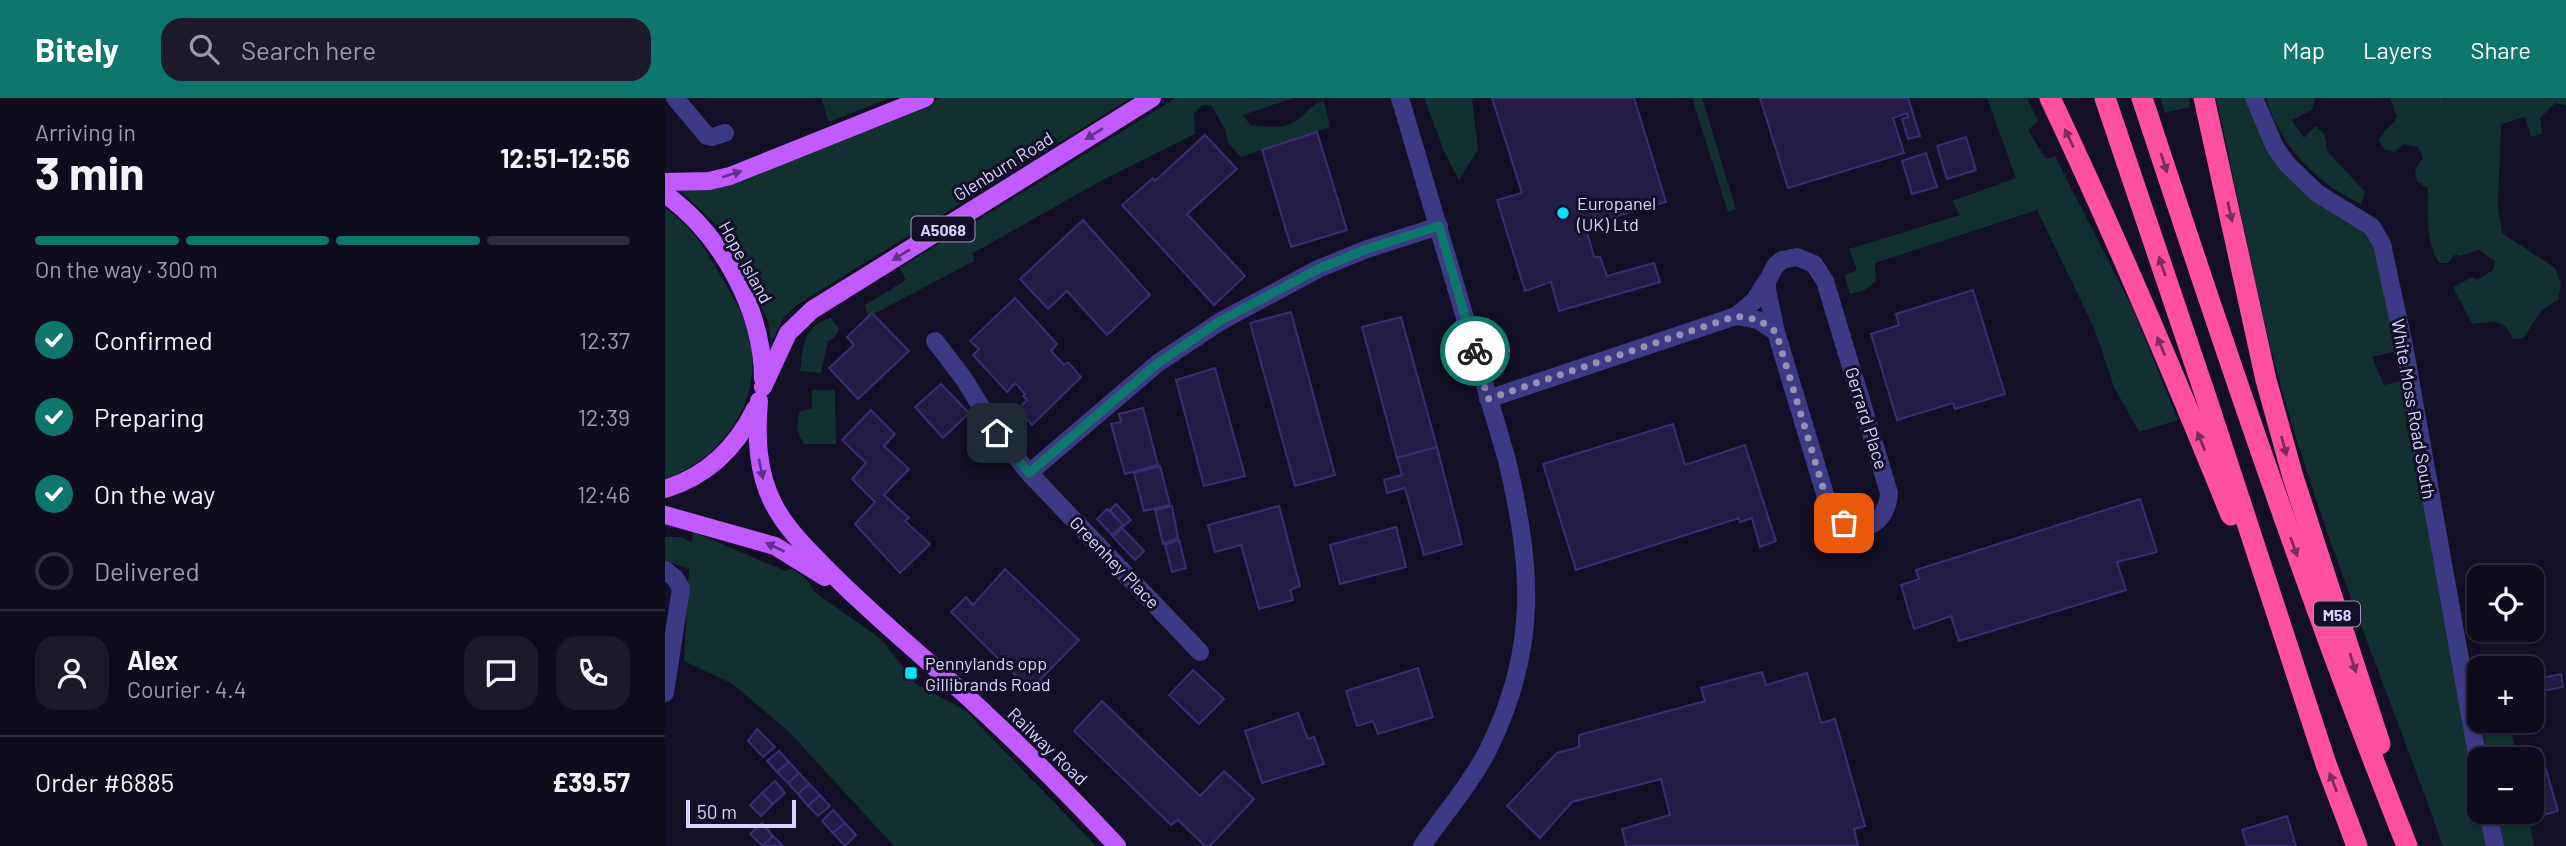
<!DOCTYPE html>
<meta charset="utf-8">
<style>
:root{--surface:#0e0b1c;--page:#1c1929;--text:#f1f3f6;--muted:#9b9ba3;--line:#2e2b3b;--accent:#0f766e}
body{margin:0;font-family:Barlow,sans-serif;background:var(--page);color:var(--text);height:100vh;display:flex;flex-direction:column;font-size:26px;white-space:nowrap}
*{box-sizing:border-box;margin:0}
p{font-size:23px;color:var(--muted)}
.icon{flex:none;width:38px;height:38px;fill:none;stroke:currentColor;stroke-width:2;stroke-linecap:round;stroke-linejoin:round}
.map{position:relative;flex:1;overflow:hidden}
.panel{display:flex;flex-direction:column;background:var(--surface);width:665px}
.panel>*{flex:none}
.fabs{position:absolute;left:1802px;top:467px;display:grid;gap:14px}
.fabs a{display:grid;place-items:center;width:77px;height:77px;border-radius:14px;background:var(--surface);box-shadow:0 2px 5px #0004,0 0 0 2px var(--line);font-size:35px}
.scale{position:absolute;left:21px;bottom:18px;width:110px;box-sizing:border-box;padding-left:7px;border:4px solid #d9d4ff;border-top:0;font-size:19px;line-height:24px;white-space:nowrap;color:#d9d4ff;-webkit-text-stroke:5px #130f26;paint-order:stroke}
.pin{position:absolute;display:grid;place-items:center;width:60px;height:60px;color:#fff;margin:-30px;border-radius:14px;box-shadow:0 4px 10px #0006}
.courier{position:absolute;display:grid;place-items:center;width:70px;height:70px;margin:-35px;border:5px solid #0f766e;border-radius:50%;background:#fff;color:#222;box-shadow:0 2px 9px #0007}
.overview em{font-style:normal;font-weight:700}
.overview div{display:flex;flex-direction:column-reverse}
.overview{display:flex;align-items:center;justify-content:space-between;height:119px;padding:0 35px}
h1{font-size:46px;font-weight:700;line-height:52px}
.bar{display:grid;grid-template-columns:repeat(4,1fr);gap:10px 7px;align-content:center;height:84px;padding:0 35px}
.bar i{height:9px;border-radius:5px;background:var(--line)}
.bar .on{background:var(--accent)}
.bar p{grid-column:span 4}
.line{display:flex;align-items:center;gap:18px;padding:0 35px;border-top:2px solid var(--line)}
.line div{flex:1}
.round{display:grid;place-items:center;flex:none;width:74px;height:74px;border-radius:21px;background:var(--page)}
ol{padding:0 35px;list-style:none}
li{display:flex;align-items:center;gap:21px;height:77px}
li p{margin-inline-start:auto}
li .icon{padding:7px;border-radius:50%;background:var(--accent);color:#fff;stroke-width:4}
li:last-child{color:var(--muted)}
li i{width:38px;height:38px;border:4px solid var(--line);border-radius:50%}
header{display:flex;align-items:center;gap:42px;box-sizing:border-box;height:98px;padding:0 35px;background:var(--accent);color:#fff}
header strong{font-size:33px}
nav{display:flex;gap:38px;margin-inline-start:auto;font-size:24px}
.search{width:490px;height:63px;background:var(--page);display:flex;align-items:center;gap:18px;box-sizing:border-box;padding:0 24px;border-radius:21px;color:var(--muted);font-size:26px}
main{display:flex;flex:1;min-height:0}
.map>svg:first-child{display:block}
.green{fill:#12302f}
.building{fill:#241b47;stroke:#3b2d73;stroke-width:2}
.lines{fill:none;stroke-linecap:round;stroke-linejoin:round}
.minor{stroke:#3d3a85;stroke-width:18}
.major{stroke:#c25bff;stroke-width:18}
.highway{stroke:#ff4fa3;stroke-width:21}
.oneway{fill:#623188}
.oneway2{fill:#7d2c5e}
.done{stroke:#948fb3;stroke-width:7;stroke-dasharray:0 12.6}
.route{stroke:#0f766e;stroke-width:9}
.poi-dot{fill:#00e5ff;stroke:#130f26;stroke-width:2.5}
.labels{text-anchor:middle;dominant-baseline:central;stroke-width:6;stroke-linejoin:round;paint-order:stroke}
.shield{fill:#130f26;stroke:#9e99be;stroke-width:2}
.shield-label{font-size:16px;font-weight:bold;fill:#d9d4ff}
.street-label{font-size:18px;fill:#d9d4ff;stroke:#130f26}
.poi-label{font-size:18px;fill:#d9d4ff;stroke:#130f26;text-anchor:start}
</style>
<header>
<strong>Bitely</strong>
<div class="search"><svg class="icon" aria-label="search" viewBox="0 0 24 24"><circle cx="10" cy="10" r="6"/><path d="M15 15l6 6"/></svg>Search here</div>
<nav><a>Map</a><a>Layers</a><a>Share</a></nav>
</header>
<main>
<section class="panel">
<div class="overview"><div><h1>3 min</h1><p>Arriving in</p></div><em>12:51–12:56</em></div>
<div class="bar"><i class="on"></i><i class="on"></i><i class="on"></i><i></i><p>On the way · 300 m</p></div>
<ol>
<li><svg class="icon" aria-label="check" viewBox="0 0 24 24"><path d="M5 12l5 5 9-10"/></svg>Confirmed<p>12:37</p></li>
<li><svg class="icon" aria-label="check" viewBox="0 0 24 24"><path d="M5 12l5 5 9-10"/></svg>Preparing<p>12:39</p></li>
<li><svg class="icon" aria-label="check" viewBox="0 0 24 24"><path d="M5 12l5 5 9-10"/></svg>On the way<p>12:46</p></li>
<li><i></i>Delivered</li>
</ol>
<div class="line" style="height:126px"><a class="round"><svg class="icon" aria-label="person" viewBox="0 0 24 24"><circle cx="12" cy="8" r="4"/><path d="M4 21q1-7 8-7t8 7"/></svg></a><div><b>Alex</b><p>Courier · 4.4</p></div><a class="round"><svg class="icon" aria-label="chat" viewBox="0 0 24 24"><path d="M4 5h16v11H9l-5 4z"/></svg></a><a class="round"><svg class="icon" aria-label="phone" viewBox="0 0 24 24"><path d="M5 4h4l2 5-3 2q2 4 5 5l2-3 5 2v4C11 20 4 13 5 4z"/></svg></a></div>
<div class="line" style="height:91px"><div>Order #6885</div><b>£39.57</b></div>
</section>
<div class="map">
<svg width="1901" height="748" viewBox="0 0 1901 748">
<rect width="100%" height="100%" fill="#130f26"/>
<g class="green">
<path d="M156,0H225L164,24Z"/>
<path d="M276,0H466L133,206L119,219L106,245L103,222L52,128L15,92L132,56Z"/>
<path d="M511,0H628L578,17L585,27C599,28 618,32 631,23C643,16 642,8 659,3L665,29L576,59L563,45L561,33L546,7H537L529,16L530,36L434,84L308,155L309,163L203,219L200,207L241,182L235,170Z"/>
<path d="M759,0H807L813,51L794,82L779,53Z"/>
<path d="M1027,0H1037L1071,111L1063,114Z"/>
<path d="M1322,0H1362L1373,23L1363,32L1381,61L1390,58L1468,211L1513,322L1474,334L1449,289L1429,230L1372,112L1210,165L1211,183L1200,192L1185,196L1179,177L1192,172L1184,151L1295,117L1287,103L1351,80Z"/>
<path d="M1495,0H1524L1525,9L1500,15Z"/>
<path d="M1551,0H1586L1605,46L1692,125L1712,148L1732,253L1707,259L1719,287L1736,283L1815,669V714L1831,748H1778C1719,580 1647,416 1604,243C1584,163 1570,81 1551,0Z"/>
<path d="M1601,0H1650L1647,12L1627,22L1639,40L1650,28L1659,36L1663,54L1700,94L1696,106C1652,85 1615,49 1601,0Z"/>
<path d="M1725,0H1778L1781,2L1782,0H1901V7L1890,5L1875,20L1877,36L1866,39L1860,19L1836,26L1833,109L1837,135L1890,170L1896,186L1893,202L1877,212L1858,240L1848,241C1838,219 1829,224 1807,226L1788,189L1808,179L1812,182L1828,172L1830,163L1814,152L1795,158L1789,157L1783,165H1774C1760,142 1763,116 1763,90L1752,84L1750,72L1758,60L1753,49L1739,46L1730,54L1720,52L1714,43C1719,30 1727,29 1732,19Z"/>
<path d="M0,110C27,128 41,152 57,180C65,195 76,211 81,227C104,295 63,358 0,381Z"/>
<path d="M166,220L174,231L169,240L163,243L156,275L135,273C138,249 138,227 166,220Z"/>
<path d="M147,292H170L171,346H139L132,333L134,314L147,310Z"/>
<path d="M28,434L120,473L125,471C135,474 145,482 148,493L216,541L251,586L300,612L431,748H229L125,635L68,586L19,563L24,471L0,463V439H17L27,445Z"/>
<path d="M1816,623H1843L1853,661H1823Z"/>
<path d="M1833,714H1863L1869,748H1839Z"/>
</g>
<g class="building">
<path d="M827,0H969L1001,104L920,127L929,159H935L942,178L989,165L995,184L894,213L886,184L860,193L832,102L857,95Z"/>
<path d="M1095,0H1243L1255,38L1243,41L1237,21L1243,19L1242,15L1228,20L1239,55L1123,90Z"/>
<path d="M652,34L682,132L626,149L597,52Z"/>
<path d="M540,37L572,71L522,116L580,178L549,207L457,107L488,80L490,83Z"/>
<path d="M1301,39L1311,72L1282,81L1272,48Z"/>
<path d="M1261,55L1272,89L1247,96L1237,63Z"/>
<path d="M418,122L485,197L442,237L402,193L383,211L355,181Z"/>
<path d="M1308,192L1340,296L1290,311L1288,305L1232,322L1206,236L1234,227L1231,216Z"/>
<path d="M350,200L392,246L386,253L399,267L403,264L416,279L367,327L353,311L362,302L358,298L360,296L350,285L342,294L308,257L314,251L305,243Z"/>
<path d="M626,214L670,377L630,388L585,225Z"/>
<path d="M207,215L244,253L193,301L164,270L189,247L182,239Z"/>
<path d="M736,219L772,349L732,360L697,229Z"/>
<path d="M550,270L580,378L539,388L511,282Z"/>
<path d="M276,286L304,315L278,340L250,309Z"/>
<path d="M478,310L493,367L460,376L446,326L456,324L454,316Z"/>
<path d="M206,312L230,336L219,348L244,371L219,397L244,420L240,423L265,446L235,475L190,426L210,404L187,381L201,365L177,342Z"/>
<path d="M1008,326L1020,367L1080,347L1111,443L1095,449L1087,420L1075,424L1074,420L911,472L878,366Z"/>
<path d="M772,349L797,446L759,457L740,390L722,395L719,382L737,377L732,360Z"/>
<path d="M495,368L505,407L479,413L469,375Z"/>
<path d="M1475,401L1492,454L1452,464L1461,492L1294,543L1286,518L1249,531L1236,487L1254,481L1251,472Z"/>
<path d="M451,406L466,422L459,428L445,412Z"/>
<path d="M507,408L513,440L498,446L490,412Z"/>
<path d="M614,408L635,488L625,492L628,502L594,511L576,447L550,454L543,427Z"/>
<path d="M442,411L458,427L447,437L432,421Z"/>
<path d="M731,429L741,469L675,486L665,447Z"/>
<path d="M457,430L479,453L470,462L448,439Z"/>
<path d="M514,442L521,470L507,474L500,447Z"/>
<path d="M340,471L414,542L365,592L286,514L301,499L308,507Z"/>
<path d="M753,570L768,619L713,636L708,623L692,628L681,593Z"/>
<path d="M528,572L559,601L534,626L504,597Z"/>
<path d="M1097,574L1101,587L1142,575L1156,625L1170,621L1200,728L1189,731L1193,748H961L957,731L1005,717L996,681L907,704L875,740L842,708L892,655L914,649V637L1040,603L1036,590Z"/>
<path d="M1896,576L1898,589L1872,594L1869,582Z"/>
<path d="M437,603L535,698L559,673L589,701L545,748H540L513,722L506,727L409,633Z"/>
<path d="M633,615L643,641L649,639L659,666L597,685L580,633Z"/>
<path d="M92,631L110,649L98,659L83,643Z"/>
<path d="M1875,651L1893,713L1875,718L1867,693V662H1858L1857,656Z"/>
<path d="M114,653L124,664L112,674L102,663Z"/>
<path d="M124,664L134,675L123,685L112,674Z"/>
<path d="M134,675L144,686L133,696L123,685Z"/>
<path d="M110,683L120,695L108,706L97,695Z"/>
<path d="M144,686L155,697L143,708L133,696Z"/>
<path d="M97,695L108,706L96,718L85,707Z"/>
<path d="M155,697L165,708L153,718L143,708Z"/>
<path d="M168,712L180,725L168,735L157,723Z"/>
<path d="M1622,718L1631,748H1582L1577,732Z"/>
<path d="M97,725L108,738L98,748L85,736Z"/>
<path d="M180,725L191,737L180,748L168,735Z"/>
<path d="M108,738L118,748H98Z"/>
</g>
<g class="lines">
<g class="minor">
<path d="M10,0L42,38L47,39L60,35"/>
<path d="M735,0L842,362C867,469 874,549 823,652C805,687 779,716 757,748"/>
<path d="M1589,0L1610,49L1622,66L1652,95L1707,129L1717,146L1740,253L1815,673"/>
<path d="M1132,159L1149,166L1160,183L1224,395C1221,436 1182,440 1163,406L1111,234L1102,192V183L1111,167L1117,162Z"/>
<path d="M1071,218L1093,222L1111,234"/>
<path d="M270,243L299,281L332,335L364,375L535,554"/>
<path d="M823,301L1071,218L1089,203L1102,183"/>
<path d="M364,375L493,265L556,223L653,171L702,151L774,128"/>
<path d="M0,472L10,480L16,490L0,595"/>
<path d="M1823,714L1830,748"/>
</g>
<g class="major">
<path d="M0,84L44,83L65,78L260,0"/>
<path d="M0,96C56,136 98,212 98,281"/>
<path d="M98,289L123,235L147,212L487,0"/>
<path d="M94,303C91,338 92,375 109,407C121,430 141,450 159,468C199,509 243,546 285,583C343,635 399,691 452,748"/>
<path d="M0,391C42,378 71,350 90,311"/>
<path d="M0,417L110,448L160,479"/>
</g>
<g class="highway">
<path d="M1385,0C1450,137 1509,276 1566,417"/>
<path d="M1440,0L1542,302L1661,666L1692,748"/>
<path d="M1477,0C1560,252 1644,502 1742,748"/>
<path d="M1539,0L1601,282L1628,379L1715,646"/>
</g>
</g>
<defs><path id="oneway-solid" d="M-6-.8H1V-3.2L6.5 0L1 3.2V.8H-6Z" transform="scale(1.75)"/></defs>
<g class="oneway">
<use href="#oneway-solid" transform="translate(429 36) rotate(148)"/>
<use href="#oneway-solid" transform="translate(67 76) rotate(-18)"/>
<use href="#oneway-solid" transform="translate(236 157) rotate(148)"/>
<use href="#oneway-solid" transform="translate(96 371) rotate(78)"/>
<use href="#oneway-solid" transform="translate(110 449) rotate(-155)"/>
</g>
<g class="oneway2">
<use href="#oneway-solid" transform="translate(1404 40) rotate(-115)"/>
<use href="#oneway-solid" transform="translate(1499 65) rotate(72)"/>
<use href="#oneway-solid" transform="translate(1565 114) rotate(77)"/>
<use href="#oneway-solid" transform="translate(1497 168) rotate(-109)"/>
<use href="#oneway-solid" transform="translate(1496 248) rotate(-113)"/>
<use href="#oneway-solid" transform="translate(1536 343) rotate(-112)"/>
<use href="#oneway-solid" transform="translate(1619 348) rotate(75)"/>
<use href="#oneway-solid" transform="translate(1629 449) rotate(70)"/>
<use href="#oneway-solid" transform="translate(1688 565) rotate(72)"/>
<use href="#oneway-solid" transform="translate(1668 684) rotate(-111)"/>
</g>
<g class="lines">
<path class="done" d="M810,253L823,301L1071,218L1094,222L1111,234L1163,406L1168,415L1179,425"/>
<path class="route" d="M332,335L364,375L493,265L555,223L653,171L702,151L774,128L810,253"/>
</g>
<g class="poi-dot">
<circle cx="898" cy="115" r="7"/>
<rect x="239" y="568" width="14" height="14" rx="3.5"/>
</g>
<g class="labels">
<g class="shield">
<rect x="246.5" y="118.5" width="63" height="25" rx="5"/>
<rect x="1649" y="503.5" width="46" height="25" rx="5"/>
</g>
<g class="shield-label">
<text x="278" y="131">A5068</text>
<text x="1672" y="516">M58</text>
</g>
<g class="street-label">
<text transform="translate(338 68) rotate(-32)">Glenburn Road</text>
<text transform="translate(81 164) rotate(61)">Hope Island</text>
<text transform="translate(1749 311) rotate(80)">White Moss Road South</text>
<text transform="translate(1202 320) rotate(73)">Gerrard Place</text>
<text transform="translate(450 464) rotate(46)">Greenhey Place</text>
<text transform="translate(383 648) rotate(44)">Railway Road</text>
</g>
<g class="poi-label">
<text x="912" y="105">Europanel<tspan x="912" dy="21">(UK) Ltd</tspan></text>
<text x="260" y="565">Pennylands opp<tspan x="260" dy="21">Gillibrands Road</tspan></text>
</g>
</g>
</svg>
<div class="fabs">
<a><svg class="icon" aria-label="locate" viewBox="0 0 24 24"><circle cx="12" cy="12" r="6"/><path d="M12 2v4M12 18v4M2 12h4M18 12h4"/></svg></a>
<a>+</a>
<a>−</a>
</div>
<div class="scale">50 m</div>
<div class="pin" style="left:1179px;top:425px;background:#ea580c"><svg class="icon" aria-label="bag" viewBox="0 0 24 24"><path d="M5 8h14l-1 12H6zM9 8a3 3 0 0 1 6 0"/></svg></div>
<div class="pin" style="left:332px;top:335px;background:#1f2937"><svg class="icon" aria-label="home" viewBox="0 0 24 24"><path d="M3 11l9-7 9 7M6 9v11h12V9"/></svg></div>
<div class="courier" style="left:810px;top:253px"><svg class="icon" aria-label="bike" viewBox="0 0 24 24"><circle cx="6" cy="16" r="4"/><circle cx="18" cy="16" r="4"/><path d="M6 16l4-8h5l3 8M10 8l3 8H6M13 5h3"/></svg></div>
</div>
</main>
